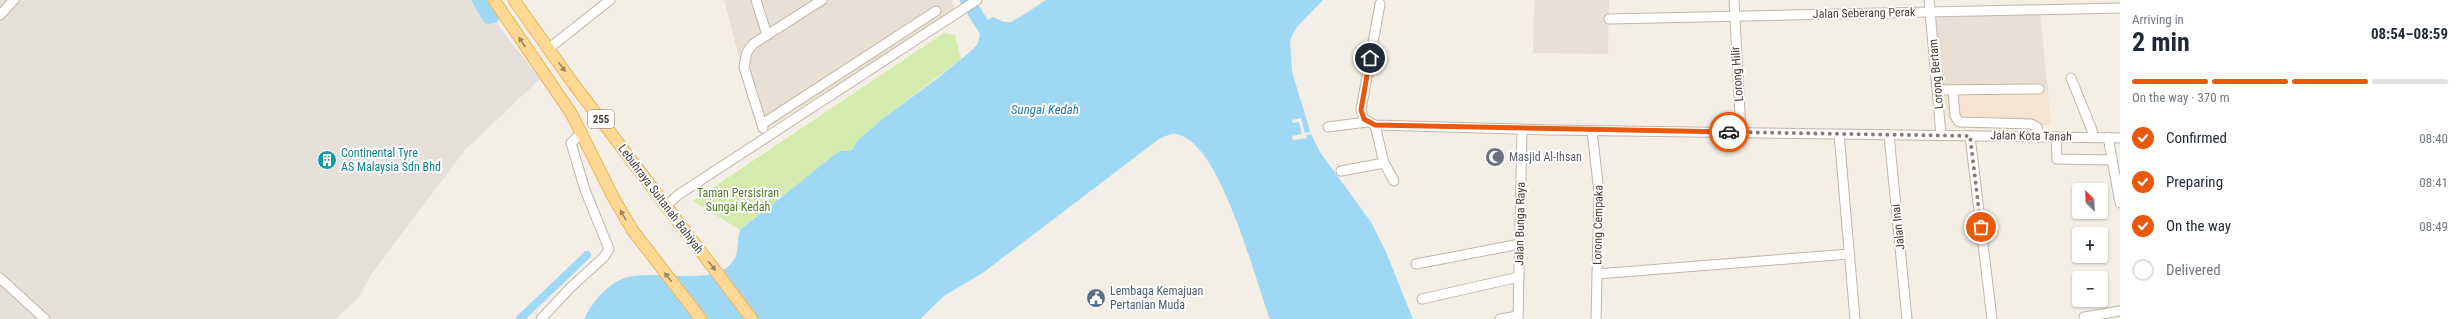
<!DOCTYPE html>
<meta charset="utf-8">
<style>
:root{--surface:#fff;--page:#f6f6f7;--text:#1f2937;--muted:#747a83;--line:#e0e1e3;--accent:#ea580c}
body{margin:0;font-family:"Roboto Condensed",sans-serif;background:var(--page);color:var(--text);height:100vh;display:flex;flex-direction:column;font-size:15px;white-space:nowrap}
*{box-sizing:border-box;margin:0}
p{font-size:13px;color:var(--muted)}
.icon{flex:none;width:22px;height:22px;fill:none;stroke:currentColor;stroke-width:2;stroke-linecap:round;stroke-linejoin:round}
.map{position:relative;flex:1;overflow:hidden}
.details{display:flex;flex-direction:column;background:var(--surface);width:340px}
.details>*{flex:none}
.needle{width:26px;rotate:336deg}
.fabs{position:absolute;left:2072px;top:183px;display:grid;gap:8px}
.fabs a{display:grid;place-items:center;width:36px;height:36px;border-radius:4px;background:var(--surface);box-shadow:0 1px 3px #0004;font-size:20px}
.pin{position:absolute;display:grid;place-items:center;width:34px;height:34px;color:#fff;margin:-17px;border:2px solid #fff;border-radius:50%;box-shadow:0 1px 4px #0007}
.courier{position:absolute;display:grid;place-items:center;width:40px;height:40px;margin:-20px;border:3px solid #ea580c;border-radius:50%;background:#fff;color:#222;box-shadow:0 1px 5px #0007}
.overview em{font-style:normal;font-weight:700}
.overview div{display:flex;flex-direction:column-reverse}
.overview{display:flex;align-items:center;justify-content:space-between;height:68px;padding:0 12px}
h1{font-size:26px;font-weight:700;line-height:30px}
.bar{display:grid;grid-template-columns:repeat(4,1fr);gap:6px 4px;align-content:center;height:48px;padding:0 12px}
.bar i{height:5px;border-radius:3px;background:var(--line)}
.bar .current{background:var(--accent)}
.bar p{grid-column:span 4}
ol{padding:0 12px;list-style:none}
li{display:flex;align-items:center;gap:12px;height:44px}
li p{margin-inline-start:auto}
li .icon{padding:4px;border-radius:50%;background:var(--accent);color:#fff;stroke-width:4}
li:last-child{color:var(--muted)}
li i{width:22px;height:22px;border:2px solid var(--line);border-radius:50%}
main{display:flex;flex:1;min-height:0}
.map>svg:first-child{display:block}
.residential{fill:#e8e0d4}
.commercial{fill:#f7e4d0}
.industrial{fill:#e6e0db}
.green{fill:#d3ebac}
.water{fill:#9fd8f5}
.pier{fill:#f4efe6}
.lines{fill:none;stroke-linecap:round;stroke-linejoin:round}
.canal{stroke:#9fd8f5;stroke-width:8}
.river{stroke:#9fd8f5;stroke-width:14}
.minor-casing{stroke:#c0b6a8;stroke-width:11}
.major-casing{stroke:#ebb65e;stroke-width:13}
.minor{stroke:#fff;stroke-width:9}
.major{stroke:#ffd994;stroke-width:11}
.oneway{fill:#9a8460}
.done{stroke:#847d73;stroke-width:4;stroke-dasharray:0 7.2}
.route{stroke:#ea580c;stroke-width:5}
.labels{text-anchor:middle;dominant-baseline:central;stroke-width:4;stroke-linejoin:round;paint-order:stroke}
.shield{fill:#fff;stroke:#7e7972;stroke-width:1}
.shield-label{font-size:11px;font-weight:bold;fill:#473f35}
.street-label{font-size:12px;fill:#473f35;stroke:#fff}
.culture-label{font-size:12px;fill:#0d838f;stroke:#fff;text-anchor:start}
.worship-label{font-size:12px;fill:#5b616d;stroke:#fff;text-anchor:start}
.park-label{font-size:12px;fill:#4c7d24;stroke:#fff}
.service-label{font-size:12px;fill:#4e5e75;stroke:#fff;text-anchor:start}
.water-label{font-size:13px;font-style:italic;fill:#257ba9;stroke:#fff}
</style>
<main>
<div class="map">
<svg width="2120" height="319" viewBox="0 0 2120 319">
<rect width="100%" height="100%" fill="#f4efe6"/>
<g class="residential">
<path d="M724,0H952L955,11L759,134Z"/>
<path d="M1534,0H1609L1608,54L1533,53Z"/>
<path d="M2040,14L2048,91H1944L1935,17Z"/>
</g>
<path class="commercial" d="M1944,91H2048L2051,125L1957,126L1947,117Z"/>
<path class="industrial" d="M0,0H473L497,24L540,79L466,149L372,273L359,297L336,319H0Z"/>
<path class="green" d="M944,33L955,35L961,59L885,117L859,139L851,151L834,155L740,230L693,201Z"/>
<path class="water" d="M1046,0H1323L1297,27L1290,40L1292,72L1311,134L1320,152L1371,222L1386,252L1413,319H1270C1255,281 1221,141 1176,134C1170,133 1165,137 1159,139L984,272L944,296L920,319H584C592,303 604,287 622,279C653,266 717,291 735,258C739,250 737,239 740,230L834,155L841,151H851L859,139L885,117L938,78L971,51L977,45L984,22L993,17L1004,22H1012Z"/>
<path class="pier" d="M1301,118L1305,133L1310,132L1311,134L1306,135L1307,138L1293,140L1292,136L1302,134L1299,122L1293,123L1292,120Z"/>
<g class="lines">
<path class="canal" d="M520,319L587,255"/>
<g class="river">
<path d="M479,0L489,17L493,16"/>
<path d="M967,0L992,40"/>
</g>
<defs>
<g id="minor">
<path d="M756,0L767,35"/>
<path d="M1734,0L1741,133"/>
<path d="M1929,0L1941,135"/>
<path d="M1380,4L1361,110L1364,119L1375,125L1552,130L2120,138"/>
<path d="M0,15L14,0"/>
<path d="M1609,19L2120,8"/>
<path d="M548,49L610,0"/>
<path d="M2071,78L2092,130L2093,137"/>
<path d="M1938,90L2039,89"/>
<path d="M1953,90L1955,116L1959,122L2031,124L2037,127L2039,137"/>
<path d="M762,124L936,11"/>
<path d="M1375,125L1384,163L1394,181"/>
<path d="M1328,127L1367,122"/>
<path d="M763,128L744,67L747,52L753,44L822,0"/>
<path d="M1592,131L1599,192L1596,319"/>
<path d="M1839,134L1855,319"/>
<path d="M1889,135L1907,319"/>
<path d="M1970,136L1992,319"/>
<path d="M2056,137L2057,159L2112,160"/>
<path d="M2108,137L2120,203"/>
<path d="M1341,171L1384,163"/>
<path d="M666,206L678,195L977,0"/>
<path d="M1416,264L1520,244"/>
<path d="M1597,274L1849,254"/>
<path d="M0,278L45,319"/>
<path d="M1422,299L1519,277"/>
<path d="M2084,317L2120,311"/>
<path d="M541,319L571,287L604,257L609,249L585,190L571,143L582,132"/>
<path d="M1500,319L1518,316"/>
<path d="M1518,319L1522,130"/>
</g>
<g id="major">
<path d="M494,0L571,113L613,197L633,231L701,319"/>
<path d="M514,0L572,82L752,319"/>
</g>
</defs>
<use href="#minor" class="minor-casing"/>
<use href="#major" class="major-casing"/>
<use href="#minor" class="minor"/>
<use href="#major" class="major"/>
</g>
<defs><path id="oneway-solid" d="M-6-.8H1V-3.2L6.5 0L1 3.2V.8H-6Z"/></defs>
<g class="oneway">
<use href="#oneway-solid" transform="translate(522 42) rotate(-124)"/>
<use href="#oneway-solid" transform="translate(562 67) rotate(54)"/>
<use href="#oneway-solid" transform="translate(623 215) rotate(-120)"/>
<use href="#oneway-solid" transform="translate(712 266) rotate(52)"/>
<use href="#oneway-solid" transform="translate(668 277) rotate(-128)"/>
</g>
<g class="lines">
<path class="done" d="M1729,132L1970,136L1981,227"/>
<path class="route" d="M1370,58L1361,110L1364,119L1375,125L1729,132"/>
</g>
<defs>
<symbol id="mosque-disc" viewBox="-11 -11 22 22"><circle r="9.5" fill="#6b7280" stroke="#fff"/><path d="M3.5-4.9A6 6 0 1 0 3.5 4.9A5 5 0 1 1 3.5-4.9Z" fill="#fff"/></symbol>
<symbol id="building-disc" viewBox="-11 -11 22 22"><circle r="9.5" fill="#0f9aa8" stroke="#fff"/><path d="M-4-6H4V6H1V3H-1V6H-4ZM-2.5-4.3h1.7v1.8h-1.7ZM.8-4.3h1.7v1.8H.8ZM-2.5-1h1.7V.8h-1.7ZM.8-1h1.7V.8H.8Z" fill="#fff"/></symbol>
<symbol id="civic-disc" viewBox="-11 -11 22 22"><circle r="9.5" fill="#5c6f8a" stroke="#fff"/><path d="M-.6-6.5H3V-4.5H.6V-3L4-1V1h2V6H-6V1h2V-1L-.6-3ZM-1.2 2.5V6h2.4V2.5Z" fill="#fff"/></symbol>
</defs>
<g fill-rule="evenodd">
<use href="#mosque-disc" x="1484" y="146" width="22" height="22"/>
<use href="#building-disc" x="316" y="149" width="22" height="22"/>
<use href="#civic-disc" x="1085" y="287" width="22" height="22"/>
</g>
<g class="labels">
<rect class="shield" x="588" y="110" width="26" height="18" rx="3"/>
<g class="shield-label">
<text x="601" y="119">255</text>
</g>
<g class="street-label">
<text transform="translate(1864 13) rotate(-1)">Jalan Seberang Perak</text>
<text transform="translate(1737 74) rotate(-94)">Lorong Hilir</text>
<text transform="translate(1936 74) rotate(-95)">Lorong Bertam</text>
<text transform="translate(2031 136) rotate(1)">Jalan Kota Tanah</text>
<text transform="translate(661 199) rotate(53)">Lebuhraya Sultanah Bahiyah</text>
<text transform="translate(1520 224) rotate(-89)">Jalan Bunga Raya</text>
<text transform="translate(1598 225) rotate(-89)">Lorong Cempaka</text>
<text transform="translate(1898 227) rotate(-96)">Jalan Inai</text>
</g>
<g class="culture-label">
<text x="341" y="153">Continental Tyre<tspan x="341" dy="14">AS Malaysia Sdn Bhd</tspan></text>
</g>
<g class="worship-label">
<text x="1509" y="157">Masjid Al-Ihsan</text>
</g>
<g class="park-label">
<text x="738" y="193">Taman Persisiran<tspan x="738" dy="14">Sungai Kedah</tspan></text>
</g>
<g class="service-label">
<text x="1110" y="291">Lembaga Kemajuan<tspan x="1110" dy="14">Pertanian Muda</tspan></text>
</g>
<g class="water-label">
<text x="1045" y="109">Sungai Kedah</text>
</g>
</g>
</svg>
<div class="fabs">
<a><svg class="needle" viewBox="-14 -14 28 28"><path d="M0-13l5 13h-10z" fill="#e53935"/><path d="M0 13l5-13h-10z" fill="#747a83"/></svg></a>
<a>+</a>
<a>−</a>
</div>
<div class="pin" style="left:1981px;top:227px;background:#ea580c"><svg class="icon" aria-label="bag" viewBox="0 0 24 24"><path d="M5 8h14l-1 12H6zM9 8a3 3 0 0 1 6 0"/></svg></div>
<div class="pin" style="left:1370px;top:58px;background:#1f2937"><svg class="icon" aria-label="home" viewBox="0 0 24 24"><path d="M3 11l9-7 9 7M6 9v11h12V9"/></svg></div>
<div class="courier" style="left:1729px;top:132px"><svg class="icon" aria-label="car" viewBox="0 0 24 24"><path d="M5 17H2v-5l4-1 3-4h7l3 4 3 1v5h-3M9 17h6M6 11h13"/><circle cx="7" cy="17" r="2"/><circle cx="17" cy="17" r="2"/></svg></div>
</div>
<section class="details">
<div class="overview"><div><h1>2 min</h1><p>Arriving in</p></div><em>08:54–08:59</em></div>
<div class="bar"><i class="current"></i><i class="current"></i><i class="current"></i><i></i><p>On the way · 370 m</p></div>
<ol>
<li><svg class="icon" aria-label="check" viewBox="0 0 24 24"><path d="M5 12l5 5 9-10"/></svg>Confirmed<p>08:40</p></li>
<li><svg class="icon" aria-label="check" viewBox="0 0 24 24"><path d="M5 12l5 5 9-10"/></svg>Preparing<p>08:41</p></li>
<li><svg class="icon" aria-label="check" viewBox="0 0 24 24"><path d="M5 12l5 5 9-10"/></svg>On the way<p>08:49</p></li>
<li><i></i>Delivered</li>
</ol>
</section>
</main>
